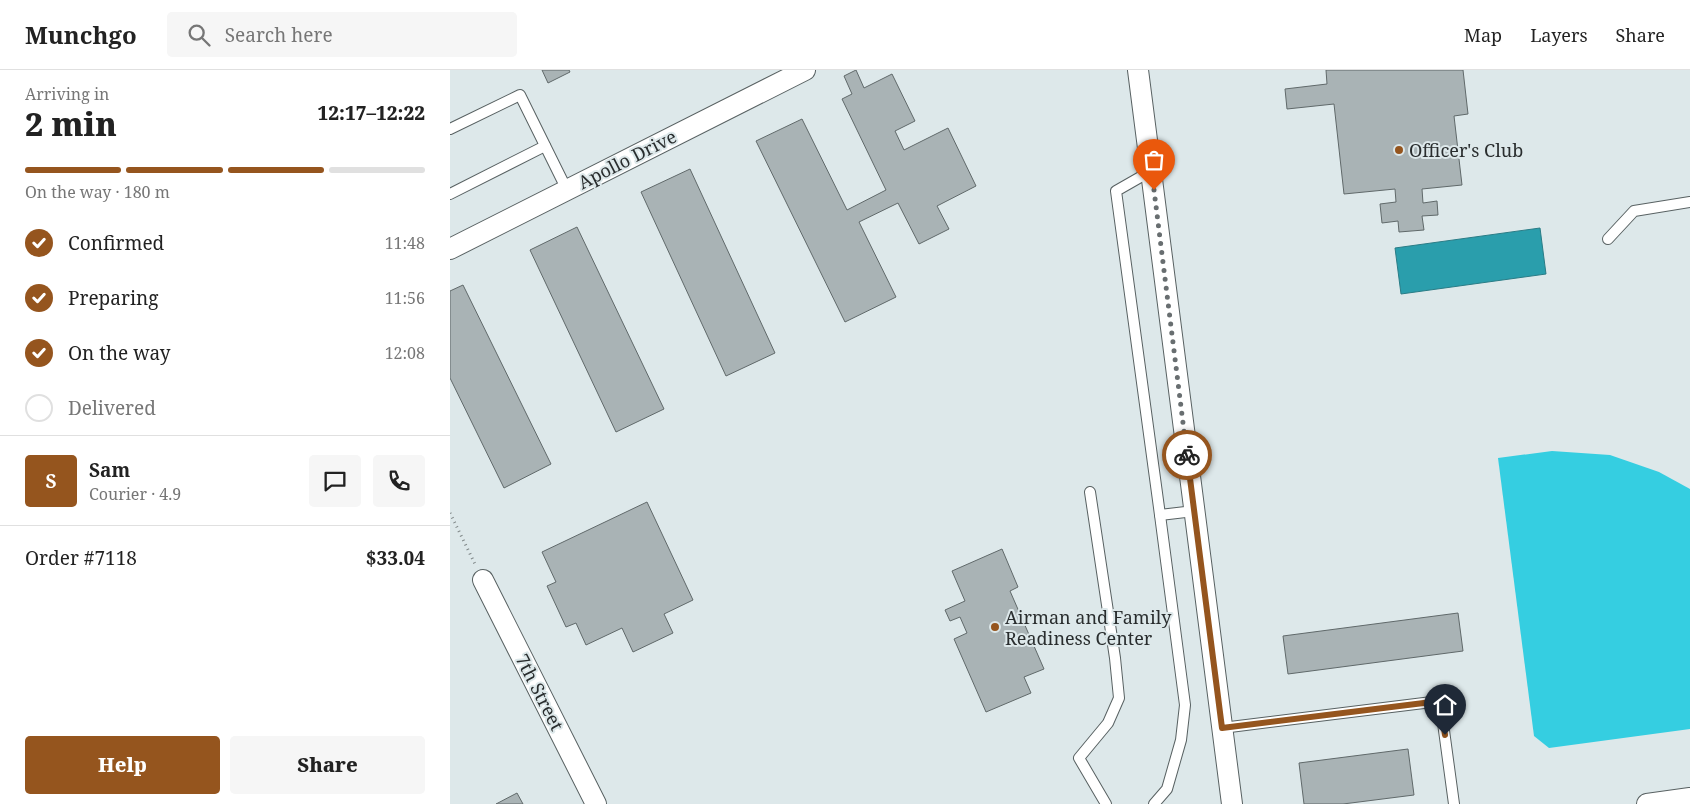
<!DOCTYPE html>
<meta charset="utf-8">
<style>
:root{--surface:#fff;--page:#f6f6f6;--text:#222;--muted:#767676;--line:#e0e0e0;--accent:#95551e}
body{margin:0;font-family:"Noto Serif",serif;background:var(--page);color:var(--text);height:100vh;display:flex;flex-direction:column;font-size:19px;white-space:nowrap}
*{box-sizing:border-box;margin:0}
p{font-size:16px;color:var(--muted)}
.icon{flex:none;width:28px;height:28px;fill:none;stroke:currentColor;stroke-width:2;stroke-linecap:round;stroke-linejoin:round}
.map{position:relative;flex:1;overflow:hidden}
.details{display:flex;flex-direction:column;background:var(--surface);width:450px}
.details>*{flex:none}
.pin{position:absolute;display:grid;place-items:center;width:42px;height:42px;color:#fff;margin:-51px -21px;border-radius:50% 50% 50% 0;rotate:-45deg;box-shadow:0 0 5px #0007}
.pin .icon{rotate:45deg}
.courier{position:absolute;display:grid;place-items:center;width:50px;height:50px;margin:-25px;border:4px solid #95551e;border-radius:50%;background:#fff;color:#222;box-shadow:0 1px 6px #0007}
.summary em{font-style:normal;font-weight:800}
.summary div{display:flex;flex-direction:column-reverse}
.summary{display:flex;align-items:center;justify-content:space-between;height:85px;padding:0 25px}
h1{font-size:32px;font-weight:800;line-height:38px}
.bar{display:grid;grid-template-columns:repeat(4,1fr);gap:8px 5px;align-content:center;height:60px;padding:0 25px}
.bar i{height:6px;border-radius:4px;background:var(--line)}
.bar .on{background:var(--accent)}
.bar p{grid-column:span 4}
.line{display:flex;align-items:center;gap:12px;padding:0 25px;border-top:1px solid var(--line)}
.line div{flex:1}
.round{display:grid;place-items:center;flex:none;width:52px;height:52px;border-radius:5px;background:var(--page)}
ol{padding:0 25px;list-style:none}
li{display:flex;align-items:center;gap:15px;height:55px}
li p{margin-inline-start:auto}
li .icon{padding:5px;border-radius:50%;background:var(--accent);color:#fff;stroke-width:4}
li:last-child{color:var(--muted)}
li i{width:28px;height:28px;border:2px solid var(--line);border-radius:50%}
.cta{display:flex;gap:10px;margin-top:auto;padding:10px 25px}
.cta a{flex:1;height:58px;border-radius:5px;background:var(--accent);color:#fff;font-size:20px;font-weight:800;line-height:58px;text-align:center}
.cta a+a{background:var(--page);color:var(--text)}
header{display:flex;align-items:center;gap:30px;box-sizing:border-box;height:70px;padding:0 25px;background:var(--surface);border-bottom:1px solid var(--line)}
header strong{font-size:24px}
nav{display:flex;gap:28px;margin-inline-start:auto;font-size:18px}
.search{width:350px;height:45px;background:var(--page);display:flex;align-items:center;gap:12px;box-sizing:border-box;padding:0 18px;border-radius:5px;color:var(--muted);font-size:19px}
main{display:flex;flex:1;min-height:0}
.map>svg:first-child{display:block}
.green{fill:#35cee1}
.water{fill:#2a9eac;stroke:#2a7c86}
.building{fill:#a9b3b5;stroke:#60696a}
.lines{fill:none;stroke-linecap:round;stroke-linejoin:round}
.service-casing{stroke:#586162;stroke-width:12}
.minor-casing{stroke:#586162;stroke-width:22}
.path{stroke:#828a8b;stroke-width:3;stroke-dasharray:1 4;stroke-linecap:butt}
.service{stroke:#fff;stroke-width:10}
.minor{stroke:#fff;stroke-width:20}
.done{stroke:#686e70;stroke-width:5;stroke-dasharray:0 9}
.route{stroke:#95551e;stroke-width:6}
.poi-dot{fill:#95551e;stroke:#dde8ea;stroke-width:2}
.labels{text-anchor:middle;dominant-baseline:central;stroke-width:4;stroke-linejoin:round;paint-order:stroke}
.poi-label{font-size:18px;fill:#292d2e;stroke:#dde8ea;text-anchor:start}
.street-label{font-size:18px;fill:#292d2e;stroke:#dde8ea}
</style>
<header>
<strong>Munchgo</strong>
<div class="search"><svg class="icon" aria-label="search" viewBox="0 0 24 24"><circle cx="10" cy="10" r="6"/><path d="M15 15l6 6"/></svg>Search here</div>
<nav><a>Map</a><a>Layers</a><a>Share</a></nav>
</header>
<main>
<section class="details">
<div class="summary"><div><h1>2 min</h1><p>Arriving in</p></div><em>12:17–12:22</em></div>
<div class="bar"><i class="on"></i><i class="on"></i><i class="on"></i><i></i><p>On the way · 180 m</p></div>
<ol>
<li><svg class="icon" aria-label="check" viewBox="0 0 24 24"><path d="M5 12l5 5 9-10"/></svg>Confirmed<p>11:48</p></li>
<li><svg class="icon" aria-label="check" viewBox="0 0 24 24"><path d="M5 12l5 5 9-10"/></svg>Preparing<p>11:56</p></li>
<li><svg class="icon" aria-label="check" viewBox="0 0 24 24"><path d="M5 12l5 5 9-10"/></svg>On the way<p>12:08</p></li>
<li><i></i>Delivered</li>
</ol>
<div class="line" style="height:90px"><b class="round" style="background:var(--accent);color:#fff">S</b><div><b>Sam</b><p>Courier · 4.9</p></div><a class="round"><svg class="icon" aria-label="chat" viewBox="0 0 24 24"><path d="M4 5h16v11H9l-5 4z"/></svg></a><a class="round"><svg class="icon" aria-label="phone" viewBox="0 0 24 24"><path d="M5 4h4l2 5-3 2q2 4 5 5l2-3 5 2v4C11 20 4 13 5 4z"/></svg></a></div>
<div class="line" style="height:65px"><div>Order #7118</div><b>$33.04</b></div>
<div class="cta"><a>Help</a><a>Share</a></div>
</section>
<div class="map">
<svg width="1240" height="734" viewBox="0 0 1240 734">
<rect width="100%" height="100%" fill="#dde8ea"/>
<path class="green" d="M1102,381L1160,385L1209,402L1240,419V659L1099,678L1084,666L1048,388Z"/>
<path class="water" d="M1090,158L1096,204L951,224L945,178Z"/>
<g class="building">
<path d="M92,0H119L120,2L98,13Z"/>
<path d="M406,0L414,18L442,4L465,51L445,61L454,80L498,58L526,116L487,136L499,159L469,174L448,133L409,152L446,227L395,252L306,71L352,49L397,140L436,120L392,29L402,24L394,6Z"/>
<path d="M876,0H1013L1018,44L1004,46L1012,115L972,119L973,133L987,131L988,145L972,146L974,160L949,162L948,151L932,153L930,134L946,132L945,119L894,124L884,34L837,39L835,19L877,14Z"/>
<path d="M240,99L325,283L276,306L191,122Z"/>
<path d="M127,157L214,339L166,362L80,180Z"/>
<path d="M13,215L101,394L54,418L0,308V221Z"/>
<path d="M197,432L243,530L214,544L223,563L183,582L172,558L136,575L126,553L116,557L97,516L106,512L92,482Z"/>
<path d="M552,479L568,517L560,521L594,599L574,607L581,623L536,642L504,569L517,563L510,547L500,551L495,540L515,531L502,501Z"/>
<path d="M1008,543L1013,581L838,604L833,566Z"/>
<path d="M958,679L964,725L893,734H854L849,693Z"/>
<path d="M67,723L73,734H46Z"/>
</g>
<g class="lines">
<defs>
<g id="service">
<path d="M0,59L70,25L117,120"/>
<path d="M701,101L666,121L710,445L744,441"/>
<path d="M0,124L95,76"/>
<path d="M1158,169L1184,141L1240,132"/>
<path d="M640,422L665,588L669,628L658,653L629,688L656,734"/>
<path d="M772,658L990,631L1004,734"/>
<path d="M704,734L717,719L731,670L735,635L710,445"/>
</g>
<g id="minor">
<path d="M688,0L782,734"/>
<path d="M0,179L355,0"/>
<path d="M33,510L146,734"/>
<path d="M1197,734L1240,728"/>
</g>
</defs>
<use href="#service" class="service-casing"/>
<use href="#minor" class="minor-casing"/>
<path class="path" d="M0,443L25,494"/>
<use href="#service" class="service"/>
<use href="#minor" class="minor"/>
</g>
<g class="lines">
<path class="done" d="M704,120L737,385"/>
<path class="route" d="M737,385L772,658L990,631L995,665"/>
</g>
<g class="poi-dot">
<circle cx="949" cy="80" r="5"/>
<circle cx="545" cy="557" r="5"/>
</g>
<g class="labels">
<g class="poi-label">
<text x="959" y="80">Officer's Club</text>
<text x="555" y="547">Airman and Family<tspan x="555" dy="21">Readiness Center</tspan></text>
</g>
<g class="street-label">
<text transform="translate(177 89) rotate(-27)">Apollo Drive</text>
<text transform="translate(90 622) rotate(63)">7th Street</text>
</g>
</g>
</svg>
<div class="pin" style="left:704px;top:120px;background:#ea580c"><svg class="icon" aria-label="bag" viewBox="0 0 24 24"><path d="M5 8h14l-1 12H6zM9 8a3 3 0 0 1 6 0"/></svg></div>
<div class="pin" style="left:995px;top:665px;background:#1f2937"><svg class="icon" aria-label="home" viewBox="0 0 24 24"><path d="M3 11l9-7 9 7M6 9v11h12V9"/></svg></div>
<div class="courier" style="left:737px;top:385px"><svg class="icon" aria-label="bike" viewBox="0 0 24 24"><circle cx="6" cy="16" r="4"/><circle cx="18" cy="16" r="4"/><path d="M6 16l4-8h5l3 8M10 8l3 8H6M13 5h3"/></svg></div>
</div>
</main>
